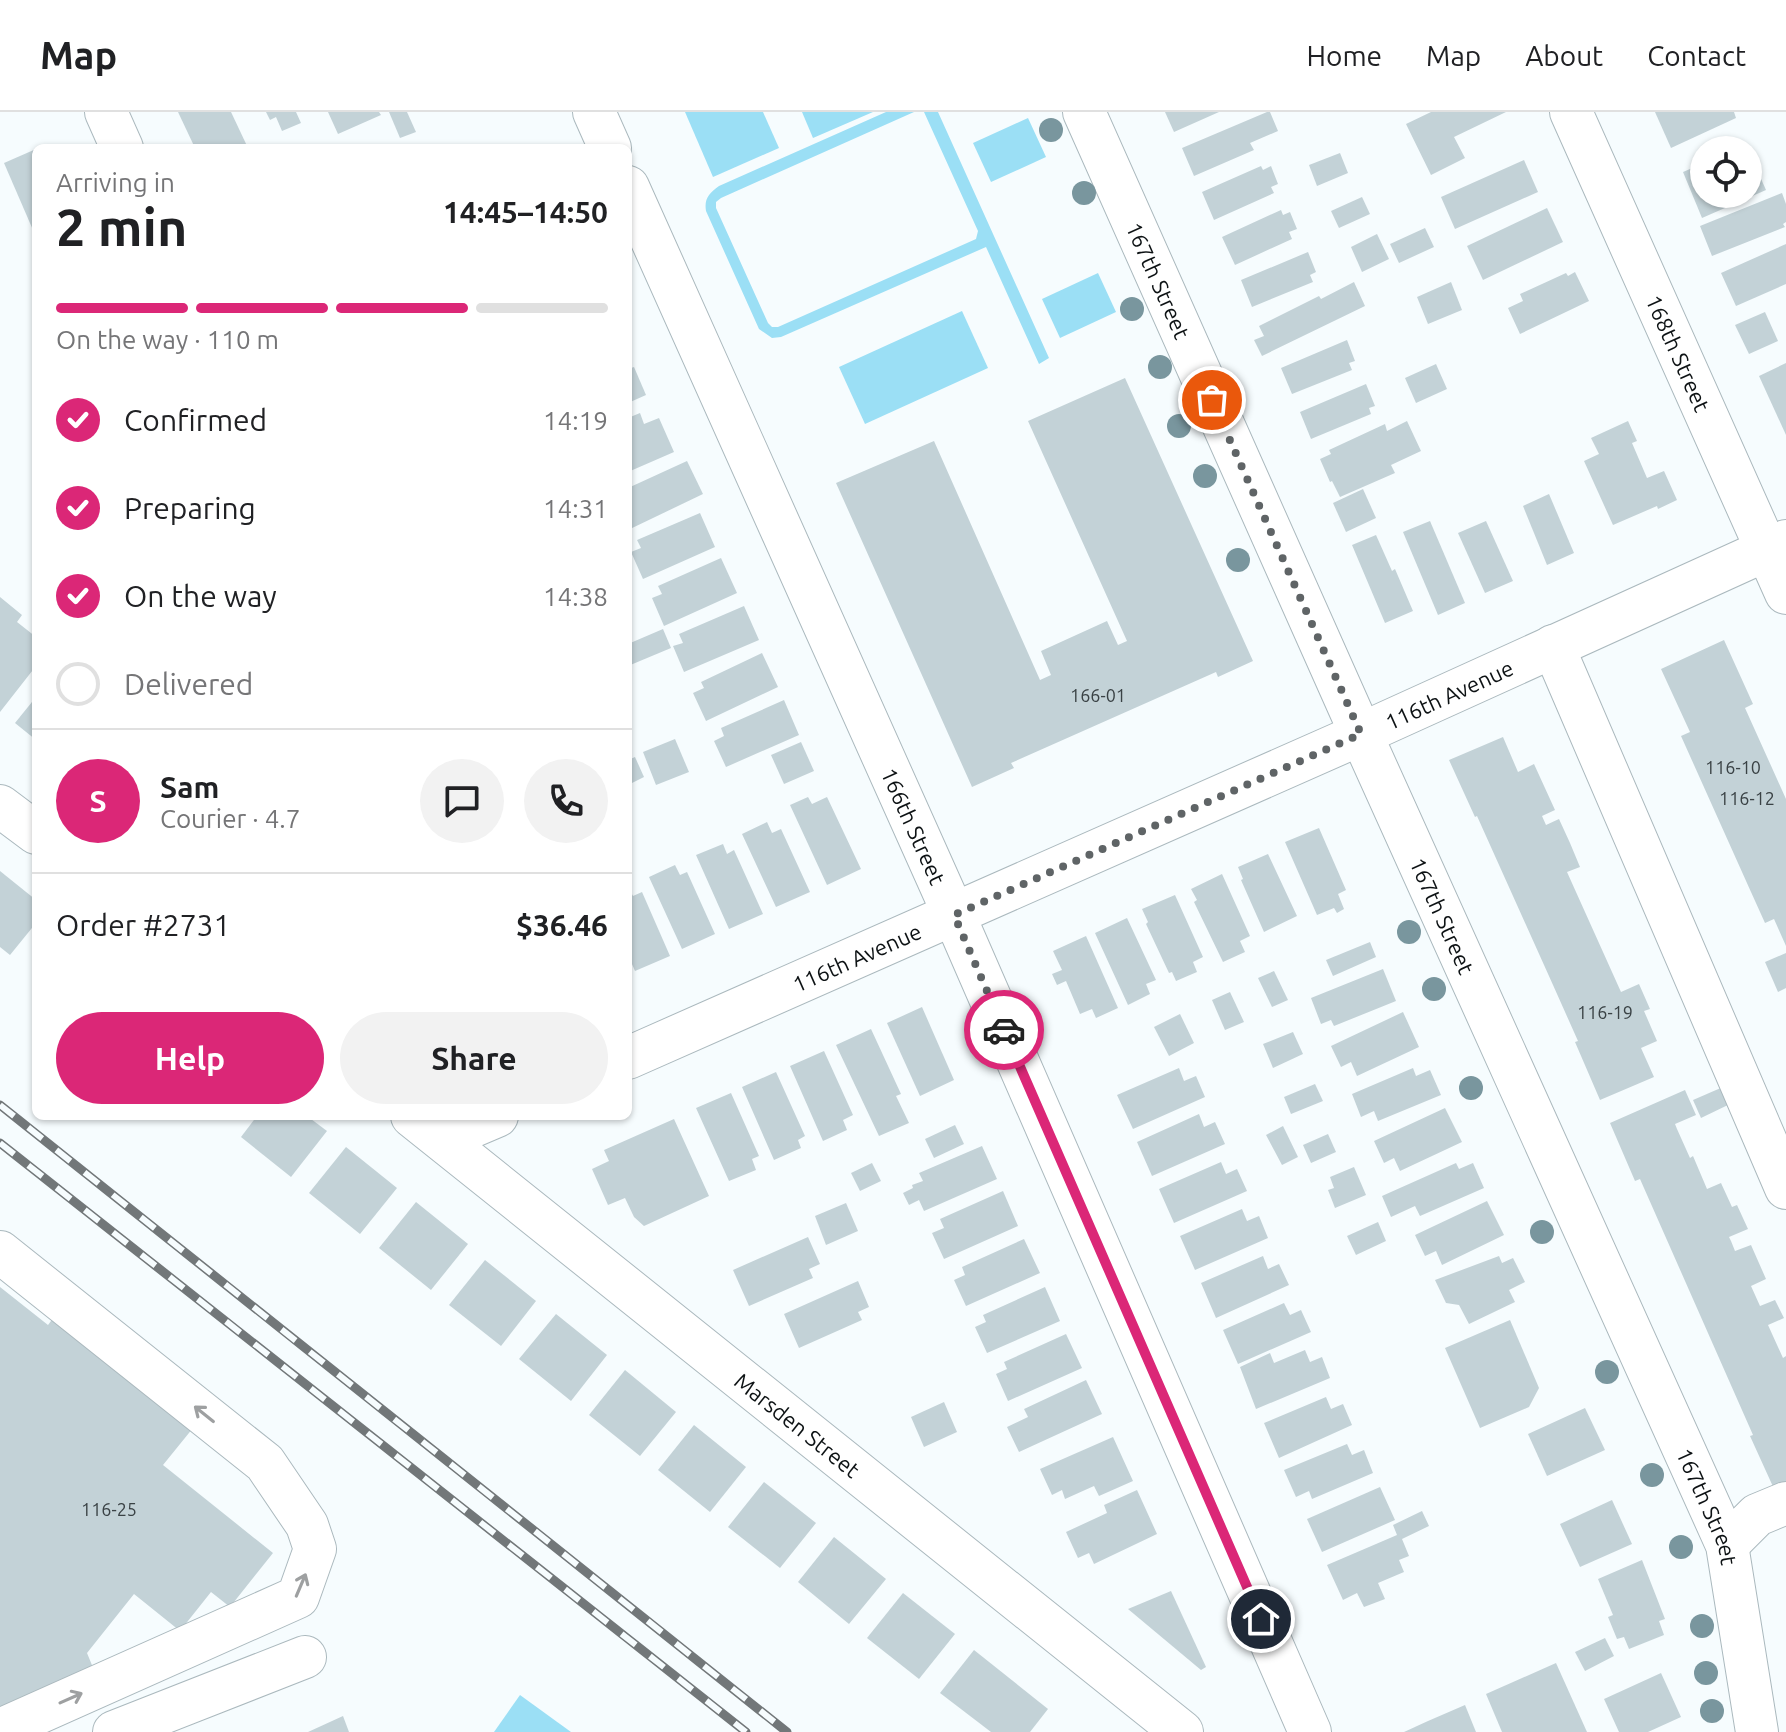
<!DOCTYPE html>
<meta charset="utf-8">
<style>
:root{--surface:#fff;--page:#f2f2f2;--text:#202124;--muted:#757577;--line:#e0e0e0;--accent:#db2777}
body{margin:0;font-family:Ubuntu,sans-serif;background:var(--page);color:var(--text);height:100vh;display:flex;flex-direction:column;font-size:30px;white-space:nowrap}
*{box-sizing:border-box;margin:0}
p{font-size:26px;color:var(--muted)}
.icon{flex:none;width:44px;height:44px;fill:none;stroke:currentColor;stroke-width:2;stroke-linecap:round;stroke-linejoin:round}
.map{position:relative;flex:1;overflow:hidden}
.drawer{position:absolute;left:32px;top:32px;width:600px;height:976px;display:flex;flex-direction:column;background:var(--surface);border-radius:12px;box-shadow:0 2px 6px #0004}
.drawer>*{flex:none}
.buttons{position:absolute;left:1690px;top:24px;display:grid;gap:16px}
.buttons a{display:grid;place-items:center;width:72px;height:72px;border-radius:50%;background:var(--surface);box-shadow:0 2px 6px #0004;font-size:40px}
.pin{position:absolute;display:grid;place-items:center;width:68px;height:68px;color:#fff;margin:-34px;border:4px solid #fff;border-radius:50%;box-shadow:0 2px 8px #0007}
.courier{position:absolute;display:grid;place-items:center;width:80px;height:80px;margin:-40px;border:6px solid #db2777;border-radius:50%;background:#fff;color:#222;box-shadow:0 2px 10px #0007}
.headline em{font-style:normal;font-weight:700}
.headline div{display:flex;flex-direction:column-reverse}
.headline{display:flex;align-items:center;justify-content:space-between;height:136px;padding:0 24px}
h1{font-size:52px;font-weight:700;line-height:60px}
.bar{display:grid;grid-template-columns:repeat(4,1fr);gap:12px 8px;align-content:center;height:96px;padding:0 24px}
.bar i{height:10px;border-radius:6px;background:var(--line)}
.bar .current{background:var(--accent)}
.bar p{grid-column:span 4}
.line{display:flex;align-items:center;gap:20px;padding:0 24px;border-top:2px solid var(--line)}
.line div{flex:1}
.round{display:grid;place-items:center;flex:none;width:84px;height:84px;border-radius:42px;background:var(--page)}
ol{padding:0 24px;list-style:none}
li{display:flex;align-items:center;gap:24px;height:88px}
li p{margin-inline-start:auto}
li .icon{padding:8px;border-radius:50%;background:var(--accent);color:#fff;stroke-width:4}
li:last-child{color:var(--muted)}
li i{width:44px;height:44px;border:4px solid var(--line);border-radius:50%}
.button{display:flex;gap:16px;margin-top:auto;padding:16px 24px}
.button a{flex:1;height:92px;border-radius:48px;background:var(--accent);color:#fff;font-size:32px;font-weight:700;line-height:92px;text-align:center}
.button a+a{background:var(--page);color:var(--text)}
header{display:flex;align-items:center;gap:48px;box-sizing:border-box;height:112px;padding:0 40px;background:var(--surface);border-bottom:2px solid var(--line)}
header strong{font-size:38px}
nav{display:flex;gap:44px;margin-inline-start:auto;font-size:28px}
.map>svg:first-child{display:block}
.green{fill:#9bdff5}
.building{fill:#c3d2d7}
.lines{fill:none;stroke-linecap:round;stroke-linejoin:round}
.minor-casing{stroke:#abb9be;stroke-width:44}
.minor{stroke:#fff;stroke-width:42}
.rail-casing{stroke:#727779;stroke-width:9}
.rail{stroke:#f6fcfe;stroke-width:6;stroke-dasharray:18;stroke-linecap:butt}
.tree{fill:#79969e}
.oneway{stroke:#9ea0a1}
.done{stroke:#5f6466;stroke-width:8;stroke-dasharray:0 14.4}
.route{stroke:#db2777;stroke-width:10}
.labels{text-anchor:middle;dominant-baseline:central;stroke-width:7;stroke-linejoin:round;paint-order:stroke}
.number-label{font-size:18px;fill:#3a4245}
.street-label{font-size:22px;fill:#0d1214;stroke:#f6fcfe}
</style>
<header>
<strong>Map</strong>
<nav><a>Home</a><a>Map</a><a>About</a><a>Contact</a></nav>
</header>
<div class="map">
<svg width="1786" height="1620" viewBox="0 0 1786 1620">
<rect width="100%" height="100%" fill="#f6fcfe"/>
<g class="green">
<path d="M685,0H763L779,36L713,65Z"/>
<path d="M802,0H873L813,26Z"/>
<path d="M886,0H914L721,86L716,90V96L768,211L772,215H778L976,127L978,119L924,0H938L1049,246L1039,252L986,135L781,225L772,226L759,217L706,99C704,87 709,81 719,74Z"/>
<path d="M1028,6L1046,45L991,70L973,31Z"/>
<path d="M1098,161L1116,200L1060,226L1042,187Z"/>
<path d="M962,199L988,256L865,312L839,255Z"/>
<path d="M520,1583L571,1620H494Z"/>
</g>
<g class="building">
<path d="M178,0H231L248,36H195Z"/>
<path d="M266,0H296L301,11L282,19L276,5L270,8Z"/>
<path d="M328,0H379L381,3L338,22Z"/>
<path d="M389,0H407L416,20L400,26Z"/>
<path d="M1165,0H1219L1174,20Z"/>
<path d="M1267,0H1270L1278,19L1250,31L1254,38L1194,64L1182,36Z"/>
<path d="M1431,0H1506L1454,25L1465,46L1431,63L1406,12Z"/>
<path d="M1655,0H1734L1736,6L1671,36Z"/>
<path d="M1746,33L1766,78L1702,106L1683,60L1704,51V82H1748V38H1734Z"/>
<path d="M36,37V125L4,51Z"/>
<path d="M1340,41L1348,61L1317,74L1309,53Z"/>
<path d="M1524,48L1538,80L1455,117L1441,85Z"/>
<path d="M1261,54L1263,58L1271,54L1278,72L1271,75L1274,81L1214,108L1202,80Z"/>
<path d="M1782,81L1786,92V110L1783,112L1785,115L1712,144L1700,114Z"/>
<path d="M1362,85L1370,102L1339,116L1331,99Z"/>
<path d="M1547,96L1563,130L1483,168L1467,134Z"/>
<path d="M1281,98L1283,103L1290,100L1297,117L1289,120L1292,127L1235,153L1222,125Z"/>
<path d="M1425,116L1434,135L1399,151L1390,132Z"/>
<path d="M1377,122L1389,147L1362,160L1351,135Z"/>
<path d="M1786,132V172L1736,194L1721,161Z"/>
<path d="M1308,140L1316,160L1310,163L1313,170L1252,195L1241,168Z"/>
<path d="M1575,160L1589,189L1520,222L1508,196L1523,189L1520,182L1566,161L1568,164Z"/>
<path d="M1354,170L1365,194L1262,244L1254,228L1264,224L1259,214L1319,184L1321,187Z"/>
<path d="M1451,170L1462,198L1428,212L1417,185Z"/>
<path d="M1765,200L1778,229L1749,242L1735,213Z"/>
<path d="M1347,228L1355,249L1349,251L1352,258L1292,282L1281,256Z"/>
<path d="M1786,251V323L1759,264Z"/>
<path d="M1436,252L1447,277L1416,291L1405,266Z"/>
<path d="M634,255L646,283L628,291V257Z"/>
<path d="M1125,266L1253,549L1218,565L1216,560L1011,651L1014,656L972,675L836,371L934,329L1040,568L1051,563L1041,539L1107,509L1118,533L1127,529L1028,309Z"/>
<path d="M1366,272L1375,294L1369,296L1371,302L1311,327L1300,300Z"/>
<path d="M640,301L644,312L659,306L674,340L628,360V306Z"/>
<path d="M1407,309L1421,339L1391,353L1395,361L1340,385L1332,369L1330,370L1320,347L1331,342L1329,338L1385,312L1387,319Z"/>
<path d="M1628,309L1637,329L1632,331L1647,366L1664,359L1677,388L1658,397L1657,394L1613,413L1584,349L1599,342L1591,326Z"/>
<path d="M687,349L703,382L628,418V376Z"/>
<path d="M1363,377L1376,406L1346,420L1333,391Z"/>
<path d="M1549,382L1574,441L1547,453L1523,394Z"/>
<path d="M700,401L715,435L643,467L631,440L641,436L637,428Z"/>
<path d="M1430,409L1465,491L1438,503L1403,420Z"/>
<path d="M1486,409L1513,469L1485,481L1458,421Z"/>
<path d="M1376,423L1392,459L1395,457L1413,499L1385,511L1352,433Z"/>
<path d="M721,446L737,481L664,514L652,486L662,482L658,474Z"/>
<path d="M0,485L22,503L17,510L36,525V554L0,600Z"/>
<path d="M744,494L759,528L684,560L673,534L683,531L679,522Z"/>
<path d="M663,517L671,536L628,554V532Z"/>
<path d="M1724,528L1753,592L1745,596L1786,687V834L1774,807L1765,811L1751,780L1681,624L1690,620L1661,557Z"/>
<path d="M762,541L778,575L706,609L693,581L704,576L701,570Z"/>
<path d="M36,585V628L15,611Z"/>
<path d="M784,588L799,623L726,655L714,629L724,624L721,616Z"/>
<path d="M1503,625L1518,660L1534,652L1555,698L1542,704L1546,713L1559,707L1570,731L1580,755L1567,760L1621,880L1639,872L1650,897L1644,899L1657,929L1641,936L1654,965L1600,988L1575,930L1578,929L1553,873L1477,704L1475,705L1449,648Z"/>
<path d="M675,627L689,660L656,673L643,640Z"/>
<path d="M801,630L814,659L784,672L771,643Z"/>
<path d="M635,645L644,665L628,673V648Z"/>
<path d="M808,685L812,692L827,685L861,757L827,773L790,693Z"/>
<path d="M767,710L772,721L781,717L810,780L776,795L742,722Z"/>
<path d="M1319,716L1346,778L1338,782L1344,797L1337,801L1334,796L1317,803L1285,730Z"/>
<path d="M723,732L727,742L734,738L763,802L729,817L696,743Z"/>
<path d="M1268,742L1297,804L1264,820L1241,768L1243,767L1238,755Z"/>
<path d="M675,753L680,763L687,760L715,822L682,837L649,765Z"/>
<path d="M0,759L36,788V811L10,843L0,835Z"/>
<path d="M1222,762L1250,824L1240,829L1245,840L1223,850L1194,790L1197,788L1191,777Z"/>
<path d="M628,775L633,784L642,780L670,844L635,859L628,843Z"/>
<path d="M1175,783L1203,845L1193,850L1197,860L1176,869L1172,860L1169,861L1146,812L1148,810L1142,797Z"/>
<path d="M1127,806L1156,868L1146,872L1150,882L1128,893L1095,821Z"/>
<path d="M1086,824L1118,896L1096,906L1092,897L1080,902L1066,869L1057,873L1052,862L1062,858L1053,839Z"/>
<path d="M1370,830L1376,845L1333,864L1326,848Z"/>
<path d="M1786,841V876L1778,880L1765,850Z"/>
<path d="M1383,857L1396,889L1334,914L1331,908L1321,912L1311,886Z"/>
<path d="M1274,859L1288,888L1272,895L1258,866Z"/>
<path d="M1230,880L1244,910L1225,918L1212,888Z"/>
<path d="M922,895L954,968L920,984L887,911Z"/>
<path d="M1403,900L1419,935L1357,964L1351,950L1341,955L1331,934Z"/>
<path d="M1180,902L1194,931L1169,944L1154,915Z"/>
<path d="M871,917L901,982L896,984L909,1011L879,1024L836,933Z"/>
<path d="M1293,920L1303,942L1273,956L1263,932Z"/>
<path d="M824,939L853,1003L843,1008L847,1018L823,1029L790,954Z"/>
<path d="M1179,956L1184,969L1196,964L1205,985L1133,1017L1117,983Z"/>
<path d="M1413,956L1416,964L1430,958L1441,983L1378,1009L1374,999L1361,1005L1352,982Z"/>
<path d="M776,960L805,1024L798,1028L801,1036L774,1048L742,975Z"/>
<path d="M1315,972L1323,989L1291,1002L1284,985Z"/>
<path d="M1723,975L1730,992L1701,1006L1693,988Z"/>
<path d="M1685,978L1696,1003L1675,1012L1677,1017L1690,1046L1693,1044L1707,1077L1721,1071L1732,1095L1737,1093L1748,1117L1729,1125L1731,1129L1735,1139L1751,1133L1766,1167L1751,1174L1760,1194L1775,1188L1784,1206L1768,1213L1783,1246L1786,1244V1374L1775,1379L1750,1324L1753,1323L1640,1067L1635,1069L1610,1011Z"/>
<path d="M731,981L759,1044L752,1047L756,1058L729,1069L696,996Z"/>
<path d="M1445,996L1462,1030L1400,1059L1394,1046L1384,1051L1374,1029Z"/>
<path d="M1199,1002L1204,1015L1215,1010L1225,1032L1152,1064L1137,1030Z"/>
<path d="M257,1004H307L327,1019L291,1065L241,1025Z"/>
<path d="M674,1007L709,1084L644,1114L634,1105L625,1086L608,1093L592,1057L609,1049L604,1038Z"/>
<path d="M955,1013L964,1032L934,1046L925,1027Z"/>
<path d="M1283,1014L1298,1045L1282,1053L1266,1023Z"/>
<path d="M1328,1022L1336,1040L1311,1051L1303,1033Z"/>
<path d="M982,1034L997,1067L924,1099L919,1088L909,1093L903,1081L913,1076L912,1073L923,1069L919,1061Z"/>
<path d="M346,1035L397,1076L360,1122L309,1081Z"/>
<path d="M1221,1050L1226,1062L1237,1057L1247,1079L1174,1111L1159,1077Z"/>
<path d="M872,1051L881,1069L860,1079L851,1061Z"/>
<path d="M1456,1051L1459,1057L1473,1051L1484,1076L1420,1104L1415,1094L1391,1105L1382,1084Z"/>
<path d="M1354,1055L1366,1083L1335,1096L1328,1078L1334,1076L1330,1065Z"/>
<path d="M1003,1079L1018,1114L944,1147L932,1121L944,1116L940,1107Z"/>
<path d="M1487,1089L1504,1123L1442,1153L1436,1139L1425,1144L1415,1123Z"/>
<path d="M416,1090L468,1132L431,1178L379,1136Z"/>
<path d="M846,1091L858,1119L826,1133L815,1104Z"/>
<path d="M1242,1097L1247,1109L1259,1104L1268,1126L1195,1158L1180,1124Z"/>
<path d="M1378,1110L1386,1129L1356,1143L1347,1124Z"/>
<path d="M808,1125L820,1152L809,1157L813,1166L749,1194L733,1158Z"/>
<path d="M1024,1127L1040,1161L966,1194L954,1168L965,1163L962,1155Z"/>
<path d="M1263,1144L1268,1157L1279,1152L1289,1173L1216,1206L1201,1171Z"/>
<path d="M1499,1144L1502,1151L1513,1146L1525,1170L1509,1178L1515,1190L1469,1212L1459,1193L1446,1191L1435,1168Z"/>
<path d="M485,1148L536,1189L501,1234L449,1193Z"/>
<path d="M858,1169L869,1195L858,1200L862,1208L799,1236L784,1202Z"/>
<path d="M0,1175L48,1213L54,1205L193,1316L163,1353L273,1441L230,1495L211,1480L180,1519L134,1482L87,1541L96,1563L0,1605Z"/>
<path d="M1045,1175L1060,1209L987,1241L975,1215L986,1210L983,1203Z"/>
<path d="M1284,1191L1290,1203L1301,1198L1311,1220L1238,1252L1223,1218Z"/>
<path d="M556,1202L607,1243L571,1289L519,1247Z"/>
<path d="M1510,1208L1539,1276L1529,1295L1480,1316L1445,1236Z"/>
<path d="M1066,1222L1082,1256L1008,1289L996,1262L1007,1257L1004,1250Z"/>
<path d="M1305,1238L1310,1250L1322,1245L1330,1266L1256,1297L1240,1255L1270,1241L1274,1251Z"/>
<path d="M625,1258L676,1300L640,1344L589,1303Z"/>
<path d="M1086,1268L1102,1302L1019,1340L1007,1315L1028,1305L1024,1297Z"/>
<path d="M1326,1285L1331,1297L1343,1292L1352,1313L1279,1346L1264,1311Z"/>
<path d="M944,1290L957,1320L924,1335L911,1305Z"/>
<path d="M1585,1296L1605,1338L1547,1364L1528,1322Z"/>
<path d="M694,1313L746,1355L710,1400L658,1358Z"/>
<path d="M1113,1325L1133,1369L1099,1384L1094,1374L1065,1387L1062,1378L1052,1383L1040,1357Z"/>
<path d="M1347,1332L1352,1343L1364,1338L1373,1361L1312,1387L1309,1379L1296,1385L1284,1358Z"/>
<path d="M764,1370L816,1411L780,1456L728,1415Z"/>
<path d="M1380,1375L1395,1408L1322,1440L1307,1407Z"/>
<path d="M1137,1378L1157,1422L1094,1452L1089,1441L1078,1446L1066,1420L1107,1401L1104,1393Z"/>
<path d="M1612,1388L1632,1432L1580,1455L1560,1412Z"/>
<path d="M1422,1399L1429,1414L1402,1427L1409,1444L1399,1448L1404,1460L1378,1471L1385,1487L1364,1495L1357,1481L1343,1488L1327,1453L1397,1423L1393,1413Z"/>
<path d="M834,1425L886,1467L849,1512L798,1470Z"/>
<path d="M1642,1448L1665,1507L1659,1509L1664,1523L1629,1537L1624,1525L1617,1527L1608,1505L1613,1503L1598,1467Z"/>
<path d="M1171,1479L1206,1555L1201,1558L1128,1497Z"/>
<path d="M903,1481L955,1522L919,1567L867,1526Z"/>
<path d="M1605,1526L1614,1544L1585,1559L1575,1540Z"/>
<path d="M974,1538L1048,1597L1030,1620H991L940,1581Z"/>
<path d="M1556,1551L1587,1620H1502L1486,1582Z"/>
<path d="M1661,1561L1681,1605L1648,1620H1619L1604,1587Z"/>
<path d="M1465,1593L1476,1620H1404L1428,1609Z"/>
<path d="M343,1604L349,1620H308Z"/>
</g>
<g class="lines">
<defs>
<g id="minor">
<path d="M106,0L122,36"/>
<path d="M594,0L610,36"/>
<path id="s1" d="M1084,0L1361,622L1727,1433L1757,1620"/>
<path id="s2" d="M1571,0L1786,481"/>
<path id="s3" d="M628,75L954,803L1310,1620"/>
<path d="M1553,534L1786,1076"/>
<path d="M0,694L36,721"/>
<path id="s4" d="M628,946L1361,622L1786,429"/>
<path id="s5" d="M412,1004L1182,1620"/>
<path d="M443,1027L497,1004"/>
<path d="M0,1140L265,1351L307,1413L315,1437L298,1485L0,1618"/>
<path d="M1727,1433L1757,1403L1786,1391"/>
<path d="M114,1620L305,1545"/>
</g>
</defs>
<use href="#minor" class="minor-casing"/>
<use href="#minor" class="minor"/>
<defs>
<g id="rail">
<path d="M0,993L787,1620"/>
<path d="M0,1031L746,1620"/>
</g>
</defs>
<use href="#rail" class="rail-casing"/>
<use href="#rail" class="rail"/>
</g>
<g class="tree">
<circle cx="1051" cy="18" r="12"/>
<circle cx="1084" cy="81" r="12"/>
<circle cx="1132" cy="197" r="12"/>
<circle cx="1160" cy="255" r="12"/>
<circle cx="1179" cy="314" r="12"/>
<circle cx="1205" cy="364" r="12"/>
<circle cx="1238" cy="448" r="12"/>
<circle cx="1409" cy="820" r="12"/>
<circle cx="1434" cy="877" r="12"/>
<circle cx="1471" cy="976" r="12"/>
<circle cx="1542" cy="1120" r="12"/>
<circle cx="1607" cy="1260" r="12"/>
<circle cx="1652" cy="1363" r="12"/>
<circle cx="1681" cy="1435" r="12"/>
<circle cx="1702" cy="1514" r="12"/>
<circle cx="1706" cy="1561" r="12"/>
<circle cx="1712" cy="1599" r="12"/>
</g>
<defs><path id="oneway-shaft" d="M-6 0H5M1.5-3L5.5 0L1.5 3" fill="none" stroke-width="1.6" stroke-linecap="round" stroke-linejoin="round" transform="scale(2)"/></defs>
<g class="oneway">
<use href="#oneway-shaft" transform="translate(204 1302) rotate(-141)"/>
<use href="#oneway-shaft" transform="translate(301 1473) rotate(-67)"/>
<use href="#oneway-shaft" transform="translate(71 1586) rotate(-24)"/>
</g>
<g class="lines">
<path class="done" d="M1004,918L954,803L1361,622L1212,288"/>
<path class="route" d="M1004,918L1261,1507"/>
</g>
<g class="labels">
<g class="number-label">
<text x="1098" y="583">166-01</text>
<text x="1733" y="655">116-10</text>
<text x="1747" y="686">116-12</text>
<text x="1605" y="900">116-19</text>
<text x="109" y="1397">116-25</text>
</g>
<g class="street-label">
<text stroke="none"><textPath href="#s1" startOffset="184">167th Street</textPath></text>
<text stroke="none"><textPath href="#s2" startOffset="264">168th Street</textPath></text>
<text stroke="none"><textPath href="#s4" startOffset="898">116th Avenue</textPath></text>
<text stroke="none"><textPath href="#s3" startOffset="700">166th Street</textPath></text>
<text stroke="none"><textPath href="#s1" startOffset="880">167th Street</textPath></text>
<text stroke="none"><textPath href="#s4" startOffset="250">116th Avenue</textPath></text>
<text stroke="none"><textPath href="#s5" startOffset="494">Marsden Street</textPath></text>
<text stroke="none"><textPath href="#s1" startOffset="1528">167th Street</textPath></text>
</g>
</g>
</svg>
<div class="buttons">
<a><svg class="icon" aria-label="locate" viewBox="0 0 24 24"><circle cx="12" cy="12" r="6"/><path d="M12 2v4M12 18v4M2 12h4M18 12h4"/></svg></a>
</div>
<div class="pin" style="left:1212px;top:288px;background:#ea580c"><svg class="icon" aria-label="bag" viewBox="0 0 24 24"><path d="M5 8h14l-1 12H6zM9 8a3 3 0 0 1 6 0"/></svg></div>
<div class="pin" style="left:1261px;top:1507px;background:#1f2937"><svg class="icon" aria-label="home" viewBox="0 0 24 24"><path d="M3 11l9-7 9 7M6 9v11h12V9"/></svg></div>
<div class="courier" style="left:1004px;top:918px"><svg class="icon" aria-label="car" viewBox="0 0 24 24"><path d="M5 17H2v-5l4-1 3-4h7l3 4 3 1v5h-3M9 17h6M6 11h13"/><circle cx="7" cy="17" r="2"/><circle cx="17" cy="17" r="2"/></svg></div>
<section class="drawer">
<div class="headline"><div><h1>2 min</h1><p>Arriving in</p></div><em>14:45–14:50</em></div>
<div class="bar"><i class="current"></i><i class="current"></i><i class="current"></i><i></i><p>On the way · 110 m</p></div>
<ol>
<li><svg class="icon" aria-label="check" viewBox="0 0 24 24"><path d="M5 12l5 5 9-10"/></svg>Confirmed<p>14:19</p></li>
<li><svg class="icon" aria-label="check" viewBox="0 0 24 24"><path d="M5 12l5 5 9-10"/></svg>Preparing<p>14:31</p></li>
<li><svg class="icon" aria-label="check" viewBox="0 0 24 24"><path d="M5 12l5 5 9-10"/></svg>On the way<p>14:38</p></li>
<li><i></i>Delivered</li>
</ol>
<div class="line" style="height:144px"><b class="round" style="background:var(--accent);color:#fff">S</b><div><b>Sam</b><p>Courier · 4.7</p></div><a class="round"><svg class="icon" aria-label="chat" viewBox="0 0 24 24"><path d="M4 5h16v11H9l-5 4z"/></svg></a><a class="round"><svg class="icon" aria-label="phone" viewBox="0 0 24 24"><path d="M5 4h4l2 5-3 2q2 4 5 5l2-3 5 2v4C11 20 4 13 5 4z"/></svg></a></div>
<div class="line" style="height:104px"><div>Order #2731</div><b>$36.46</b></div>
<div class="button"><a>Help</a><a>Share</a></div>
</section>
</div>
